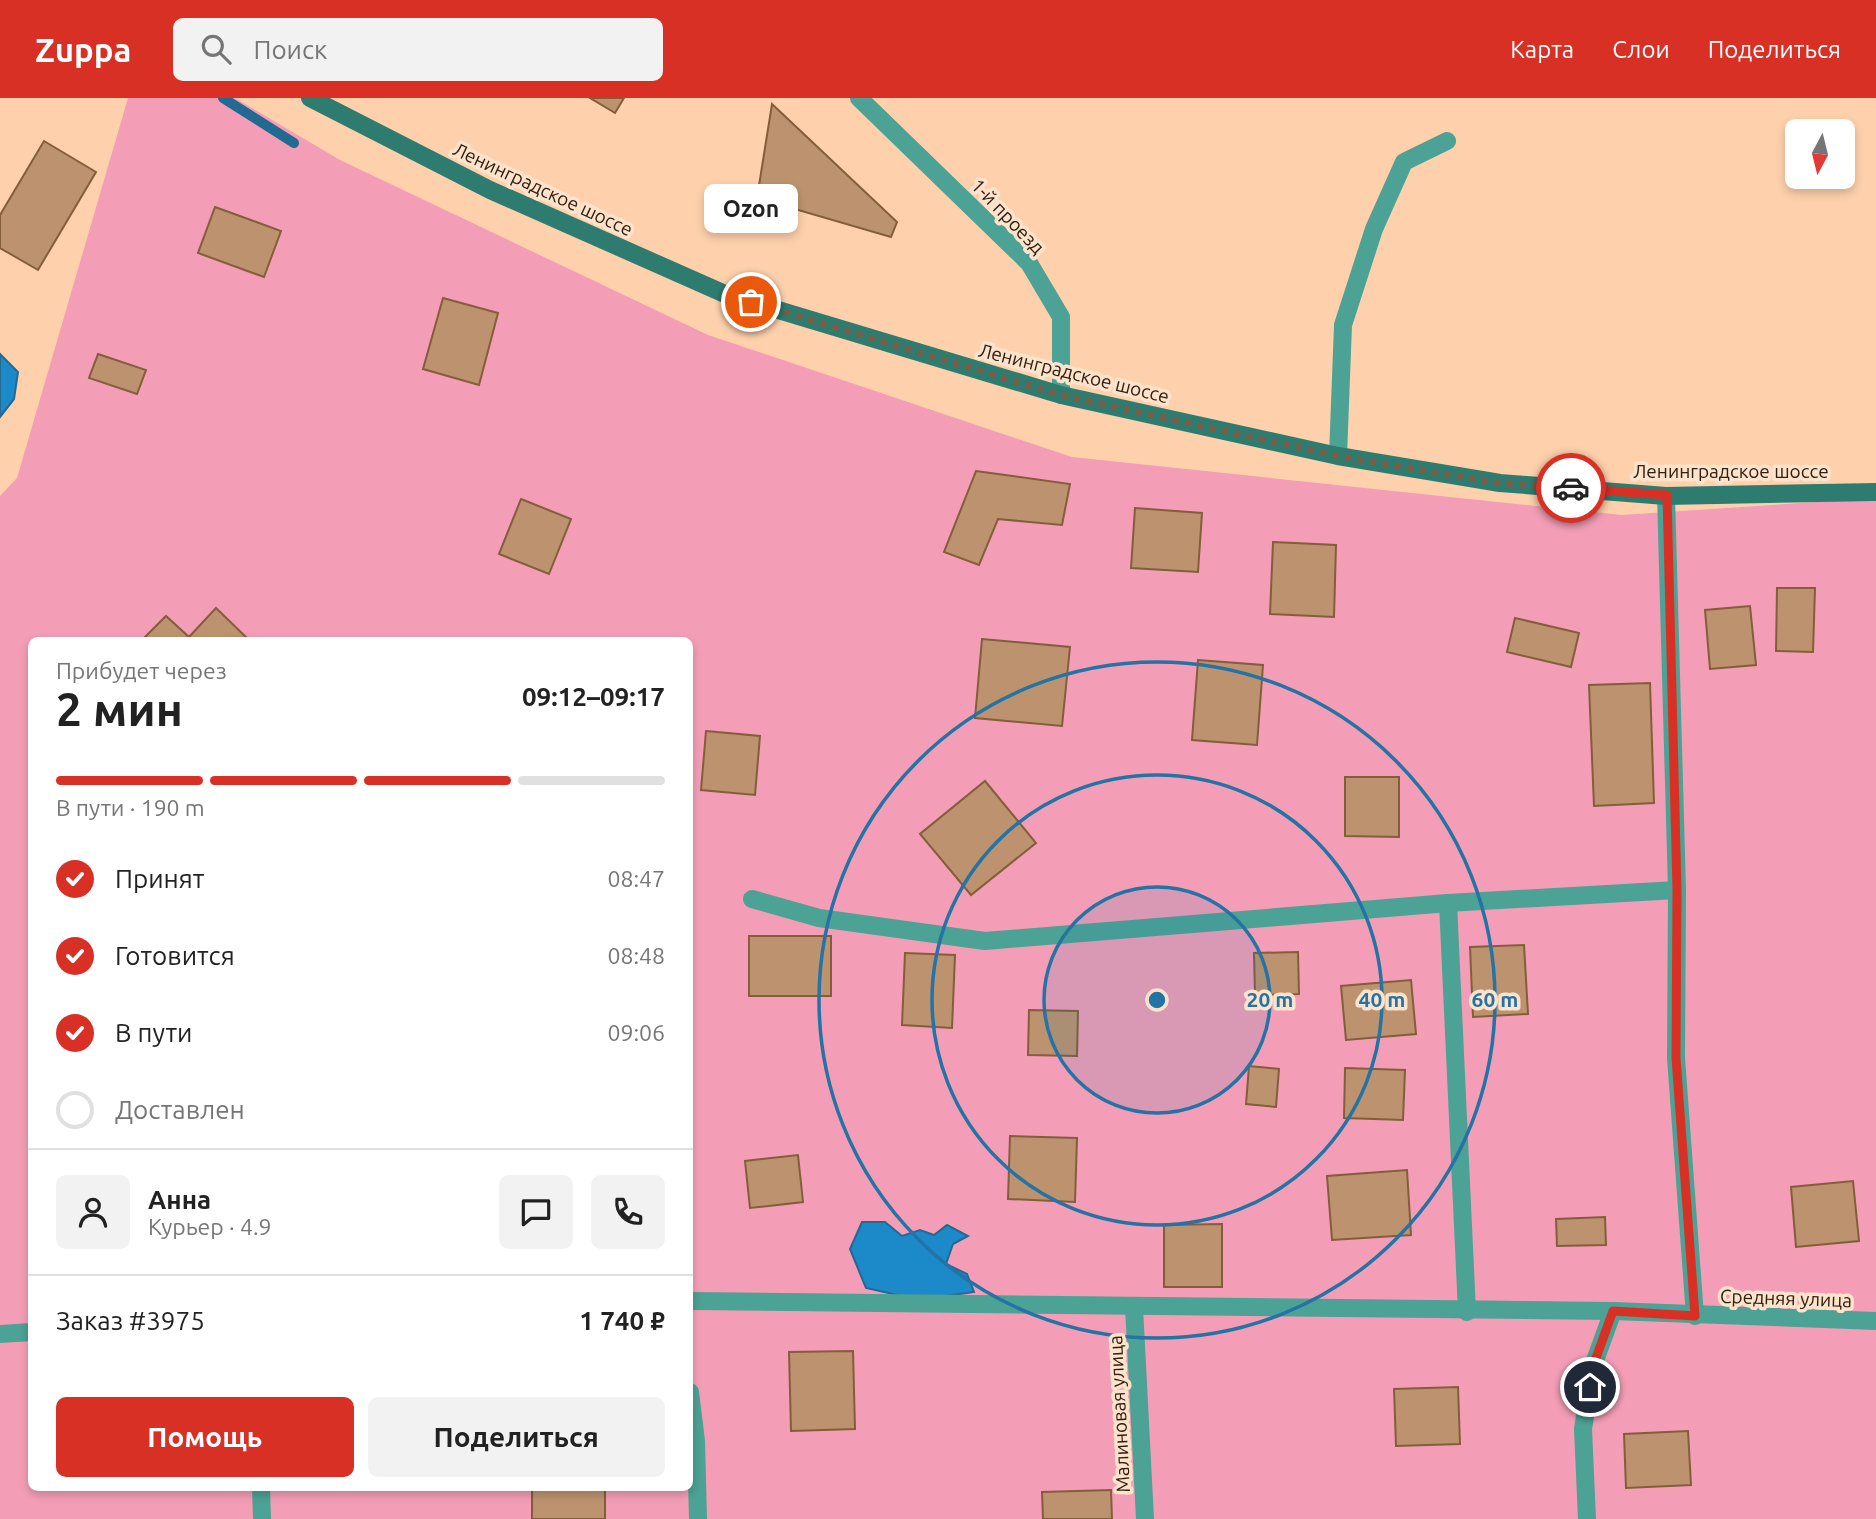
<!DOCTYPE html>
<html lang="ru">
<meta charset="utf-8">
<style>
:root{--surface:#fff;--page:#f2f2f2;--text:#222;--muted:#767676;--line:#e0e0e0;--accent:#d93025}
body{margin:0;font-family:Ubuntu,sans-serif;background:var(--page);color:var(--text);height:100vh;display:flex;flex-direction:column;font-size:26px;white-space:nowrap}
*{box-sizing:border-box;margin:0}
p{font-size:23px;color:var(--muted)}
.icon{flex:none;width:38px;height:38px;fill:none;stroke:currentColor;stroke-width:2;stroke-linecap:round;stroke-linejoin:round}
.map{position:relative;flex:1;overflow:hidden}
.details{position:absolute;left:28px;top:539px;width:665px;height:854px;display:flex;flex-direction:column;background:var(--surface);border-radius:10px;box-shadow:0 4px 10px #0003}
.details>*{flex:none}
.needle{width:46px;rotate:187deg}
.fabs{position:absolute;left:1785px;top:21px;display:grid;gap:14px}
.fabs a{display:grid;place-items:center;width:70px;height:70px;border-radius:10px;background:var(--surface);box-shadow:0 4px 10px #0003;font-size:35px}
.pin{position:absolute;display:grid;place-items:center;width:60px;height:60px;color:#fff;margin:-30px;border:4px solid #fff;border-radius:50%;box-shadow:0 2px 7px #0007}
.courier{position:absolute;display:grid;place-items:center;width:70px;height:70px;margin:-35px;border:5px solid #d93025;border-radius:50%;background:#fff;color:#222;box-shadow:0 2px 9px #0007}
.bubble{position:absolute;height:49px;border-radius:10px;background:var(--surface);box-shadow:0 4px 10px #0003;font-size:23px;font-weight:600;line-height:49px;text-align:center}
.head em{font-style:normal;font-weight:600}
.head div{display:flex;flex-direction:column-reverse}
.head{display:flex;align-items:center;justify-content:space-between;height:119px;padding:0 28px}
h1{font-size:46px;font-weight:600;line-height:52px}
.bar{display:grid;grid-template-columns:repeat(4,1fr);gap:10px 7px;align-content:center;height:84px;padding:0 28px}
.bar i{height:9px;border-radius:5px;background:var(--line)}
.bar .active{background:var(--accent)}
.bar p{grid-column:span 4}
.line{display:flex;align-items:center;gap:18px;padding:0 28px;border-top:2px solid var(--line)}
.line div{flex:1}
.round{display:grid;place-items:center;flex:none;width:74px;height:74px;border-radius:10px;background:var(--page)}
ol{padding:0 28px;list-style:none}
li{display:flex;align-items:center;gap:21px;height:77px}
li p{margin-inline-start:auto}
li .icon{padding:7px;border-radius:50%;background:var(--accent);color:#fff;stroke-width:4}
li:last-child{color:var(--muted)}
li i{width:38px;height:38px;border:4px solid var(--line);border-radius:50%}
.cta{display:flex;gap:14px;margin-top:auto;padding:14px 28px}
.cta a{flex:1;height:80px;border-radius:10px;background:var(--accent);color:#fff;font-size:28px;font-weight:600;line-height:80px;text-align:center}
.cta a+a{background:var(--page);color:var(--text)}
header{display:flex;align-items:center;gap:42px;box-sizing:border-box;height:98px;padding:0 35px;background:var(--accent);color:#fff}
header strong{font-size:33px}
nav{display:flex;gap:38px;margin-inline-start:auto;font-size:24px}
.search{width:490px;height:63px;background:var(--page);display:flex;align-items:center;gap:18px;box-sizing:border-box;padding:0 24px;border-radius:10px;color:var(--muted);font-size:26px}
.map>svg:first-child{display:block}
.green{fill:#f39eb6;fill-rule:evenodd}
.water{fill:#1c89c8;stroke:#226a91;stroke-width:2}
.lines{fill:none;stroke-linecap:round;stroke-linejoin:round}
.stream{stroke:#226a91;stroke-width:10}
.building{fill:#bd936f;stroke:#845d3b;stroke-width:2}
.minor{stroke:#4ca294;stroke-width:18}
.secondary{stroke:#2e7c70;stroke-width:18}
.done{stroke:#785e47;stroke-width:7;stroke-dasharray:0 12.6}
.route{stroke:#d93025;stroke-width:9}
.ring{fill:none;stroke:#2473a5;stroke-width:3.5}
.labels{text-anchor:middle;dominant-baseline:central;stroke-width:7;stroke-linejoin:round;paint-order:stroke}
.street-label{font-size:19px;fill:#302011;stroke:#fee3cc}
.centre{fill:#2473a5;stroke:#fee3cc;stroke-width:3.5}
.ring-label{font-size:21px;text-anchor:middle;font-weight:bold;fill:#2473a5;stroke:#fee3cc;stroke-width:7;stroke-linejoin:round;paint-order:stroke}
</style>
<header>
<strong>Zuppa</strong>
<div class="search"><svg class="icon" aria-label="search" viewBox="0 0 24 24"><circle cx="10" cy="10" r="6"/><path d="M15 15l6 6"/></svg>Поиск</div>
<nav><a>Карта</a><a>Слои</a><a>Поделиться</a></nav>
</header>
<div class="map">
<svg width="1876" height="1421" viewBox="0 0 1876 1421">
<rect width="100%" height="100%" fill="#fed1ac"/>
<path class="green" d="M128,0H235L340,62L708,237L1072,359L1622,417L1876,400V1421H0V398L17,380ZM32,542H690V1390H32Z"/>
<g class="water">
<path d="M0,256L18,274L14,301L0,319Z"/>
<path d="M862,1124H885L902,1138L920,1132L934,1137L947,1127L968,1138L953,1146L946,1166L967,1176L974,1194L919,1202L866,1190L850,1151Z"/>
</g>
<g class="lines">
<path class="stream" d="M223,0L294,45"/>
</g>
<g class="building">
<path d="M590,0H624L615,15Z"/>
<path d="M772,6L897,124L891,139L757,100Z"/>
<path d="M44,43L96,74L38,172L0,150V117Z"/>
<path d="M215,109L281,133L264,179L198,155Z"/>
<path d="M443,200L498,215L479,287L423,271Z"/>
<path d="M98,256L146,272L137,296L89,280Z"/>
<path d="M976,373L1070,386L1062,427L998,421L979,467L944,454Z"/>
<path d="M521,401L571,421L549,476L499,456Z"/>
<path d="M1135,410L1202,415L1198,474L1131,470Z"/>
<path d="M1273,444L1336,447L1334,519L1270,516Z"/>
<path d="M1777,490H1815L1813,554L1776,553Z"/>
<path d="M1750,508L1756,567L1710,571L1705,512Z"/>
<path d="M216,510L249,542H142L166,518L189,539Z"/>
<path d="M1515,520L1579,535L1571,569L1507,554Z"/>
<path d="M982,541L1070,549L1062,628L975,620Z"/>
<path d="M1198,562L1263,567L1257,647L1192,642Z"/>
<path d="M1650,585L1654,705L1594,708L1589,587Z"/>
<path d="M706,633L760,638L755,697L701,692Z"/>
<path d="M1345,679H1399V739L1345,738Z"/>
<path d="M985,683L1036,745L971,797L920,736Z"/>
<rect x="749" y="838" width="82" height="60"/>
<path d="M1524,847L1528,916L1473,919L1470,849Z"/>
<path d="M1298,854L1299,896L1255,897L1254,855Z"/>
<path d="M905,855L955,857L952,930L902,927Z"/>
<path d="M1411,882L1416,936L1346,942L1341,888Z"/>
<path d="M1029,912L1078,913L1077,958L1028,957Z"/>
<path d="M1249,968L1279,971L1276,1009L1246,1006Z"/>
<path d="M1345,970L1405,972L1403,1022L1344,1020Z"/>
<path d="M1010,1038L1077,1040L1075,1104L1008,1101Z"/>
<path d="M798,1057L803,1104L750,1110L745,1063Z"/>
<path d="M1407,1072L1411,1137L1332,1142L1327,1078Z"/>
<path d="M1853,1083L1859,1143L1796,1149L1791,1089Z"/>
<path d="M1605,1119L1606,1147L1557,1148L1556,1121Z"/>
<path d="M1222,1126V1189H1164V1127Z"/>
<path d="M853,1253L855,1331L791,1333L789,1254Z"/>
<path d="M1458,1289L1460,1346L1396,1348L1394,1291Z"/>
<path d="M1688,1333L1691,1387L1626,1390L1624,1336Z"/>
<rect x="532" y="1390" width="73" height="31"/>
<path d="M1111,1392L1112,1421H1043L1042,1394Z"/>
</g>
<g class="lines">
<g class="minor">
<path d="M859,0L1029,165L1061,219V297"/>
<path d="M1338,358L1343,227L1374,131L1404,64L1447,43"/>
<path d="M1666,398L1677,792L1676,960L1695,1218"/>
<path d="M752,801L819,820L985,843L1448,805L1677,792"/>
<path d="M1448,805L1467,1214"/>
<path d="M690,1203L1613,1213L1876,1223"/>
<path d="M1134,1209L1145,1421"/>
<path d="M0,1236L32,1234"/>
<path d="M690,1294L696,1343L698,1421"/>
<path d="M261,1390L262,1421"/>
<path d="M1587,1421L1583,1331L1593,1268L1613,1213"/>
</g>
<path class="secondary" d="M310,0L490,92L725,196L1061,297L1338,358L1500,385L1666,398L1876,394"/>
</g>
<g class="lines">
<path class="done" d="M751,204L1061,297L1338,358L1500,385L1571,390"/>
<path class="route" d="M1571,390L1667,397L1677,792L1676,960L1695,1218L1613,1213L1593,1268L1590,1289"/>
</g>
<circle cx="1157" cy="902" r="113" fill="#2473a5" fill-opacity=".12"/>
<g class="ring">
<circle cx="1157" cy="902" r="113"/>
<circle cx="1157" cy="902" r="225"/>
<circle cx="1157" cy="902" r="338"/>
</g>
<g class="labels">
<g class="street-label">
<text transform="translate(543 91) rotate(25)">Ленинградское шоссе</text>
<text transform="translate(1008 118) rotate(46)">1-й проезд</text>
<text transform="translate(1074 275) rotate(14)">Ленинградское шоссе</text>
<text x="1731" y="373">Ленинградское шоссе</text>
<text transform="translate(1786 1200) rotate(2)">Средняя улица</text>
<text transform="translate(1119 1316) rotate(-93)">Малиновая улица</text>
</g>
</g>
<circle cx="1157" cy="902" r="10" class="centre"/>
<g class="ring-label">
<text x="1270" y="909">20 m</text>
<text x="1382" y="909">40 m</text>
<text x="1495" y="909">60 m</text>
</g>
</svg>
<div class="fabs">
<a><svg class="needle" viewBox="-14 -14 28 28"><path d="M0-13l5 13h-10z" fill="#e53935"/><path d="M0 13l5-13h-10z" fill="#767676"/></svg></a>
</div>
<div class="pin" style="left:751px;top:204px;background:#ea580c"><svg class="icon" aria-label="bag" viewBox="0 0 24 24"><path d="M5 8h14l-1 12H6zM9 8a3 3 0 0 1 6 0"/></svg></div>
<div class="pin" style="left:1590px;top:1289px;background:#1f2937"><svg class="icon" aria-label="home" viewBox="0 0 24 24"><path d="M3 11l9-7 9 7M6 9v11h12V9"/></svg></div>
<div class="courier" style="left:1571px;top:390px"><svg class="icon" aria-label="car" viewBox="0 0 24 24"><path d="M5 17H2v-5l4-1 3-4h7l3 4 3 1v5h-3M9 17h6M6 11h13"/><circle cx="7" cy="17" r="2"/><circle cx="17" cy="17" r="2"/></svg></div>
<div class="bubble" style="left:704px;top:86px;width:94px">Ozon</div>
<section class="details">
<div class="head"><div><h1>2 мин</h1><p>Прибудет через</p></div><em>09:12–09:17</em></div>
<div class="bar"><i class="active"></i><i class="active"></i><i class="active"></i><i></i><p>В пути · 190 m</p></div>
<ol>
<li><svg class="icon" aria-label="check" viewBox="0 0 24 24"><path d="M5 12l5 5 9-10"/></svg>Принят<p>08:47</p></li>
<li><svg class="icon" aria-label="check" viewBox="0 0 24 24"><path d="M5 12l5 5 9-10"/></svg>Готовится<p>08:48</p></li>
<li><svg class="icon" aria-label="check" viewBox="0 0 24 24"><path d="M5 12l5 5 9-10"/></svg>В пути<p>09:06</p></li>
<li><i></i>Доставлен</li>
</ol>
<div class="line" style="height:126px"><a class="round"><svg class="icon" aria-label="person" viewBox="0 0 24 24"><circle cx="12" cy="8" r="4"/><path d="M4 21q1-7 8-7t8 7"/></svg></a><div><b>Анна</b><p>Курьер · 4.9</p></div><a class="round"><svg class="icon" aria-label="chat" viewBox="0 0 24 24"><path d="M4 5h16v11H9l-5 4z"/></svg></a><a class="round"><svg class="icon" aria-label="phone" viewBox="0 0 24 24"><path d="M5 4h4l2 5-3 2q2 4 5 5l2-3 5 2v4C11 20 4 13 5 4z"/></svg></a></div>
<div class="line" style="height:91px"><div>Заказ #3975</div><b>1 740 ₽</b></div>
<div class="cta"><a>Помощь</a><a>Поделиться</a></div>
</section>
</div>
